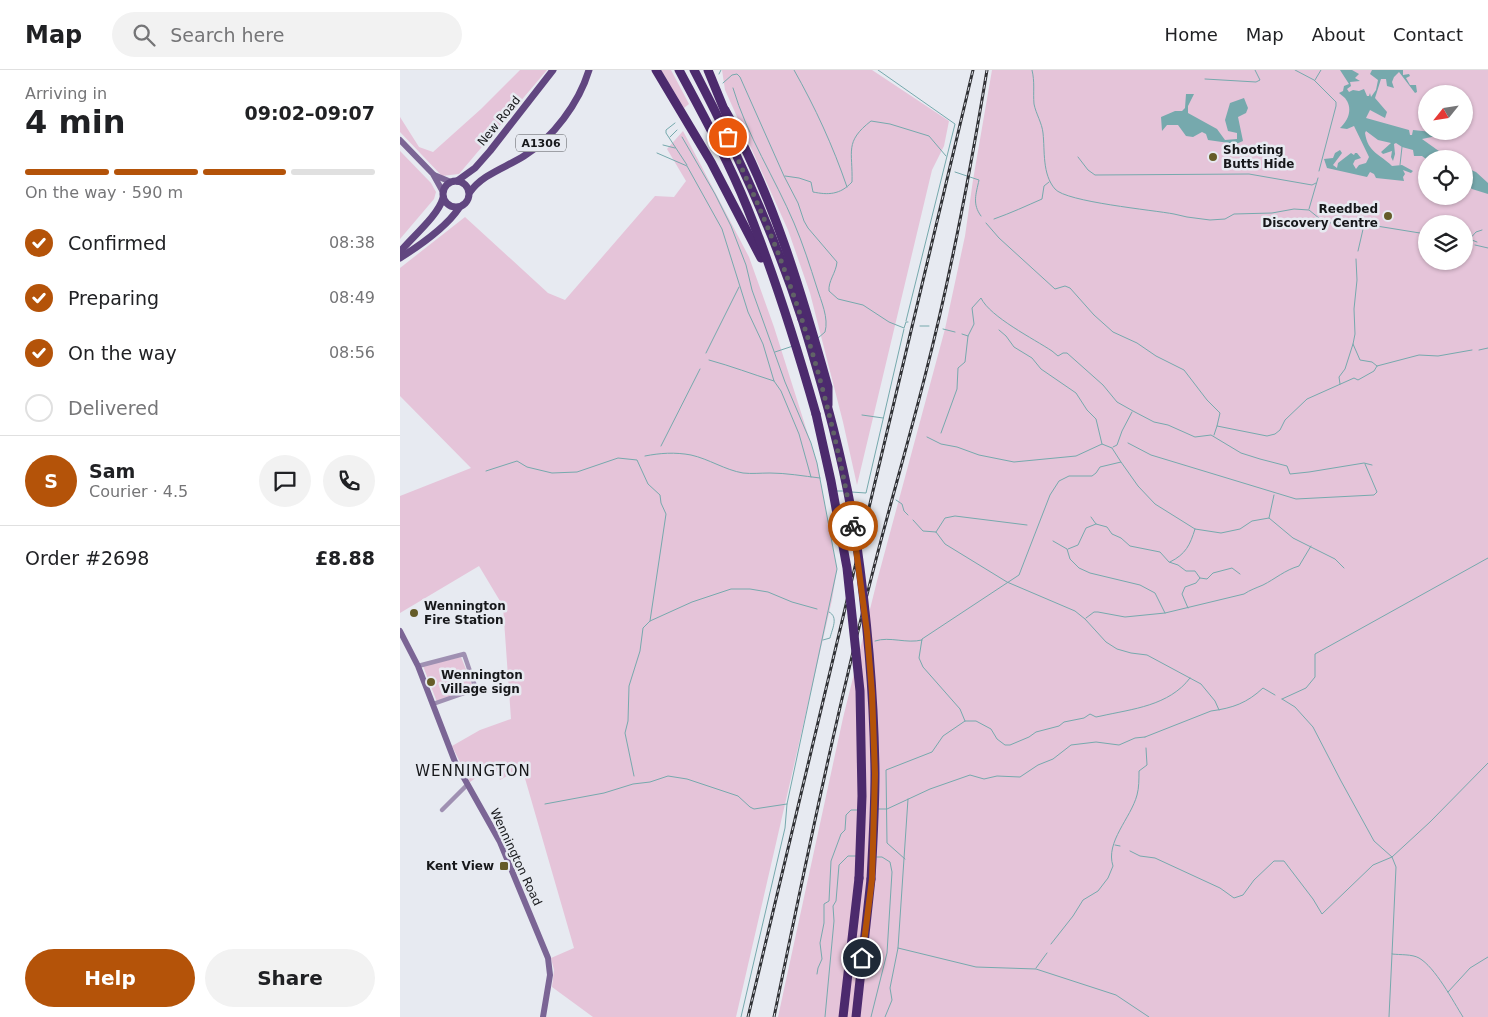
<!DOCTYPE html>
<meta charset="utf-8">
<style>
:root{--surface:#fff;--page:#f2f2f2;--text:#202124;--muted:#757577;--line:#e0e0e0;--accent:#b45309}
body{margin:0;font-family:"DejaVu Sans",sans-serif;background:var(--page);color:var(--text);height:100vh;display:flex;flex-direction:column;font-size:19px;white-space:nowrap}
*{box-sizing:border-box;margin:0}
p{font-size:16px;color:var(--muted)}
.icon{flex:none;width:28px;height:28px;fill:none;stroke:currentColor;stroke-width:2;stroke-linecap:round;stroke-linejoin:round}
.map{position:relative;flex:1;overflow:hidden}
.panel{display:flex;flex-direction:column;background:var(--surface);width:400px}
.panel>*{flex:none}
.needle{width:32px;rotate:240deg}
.buttons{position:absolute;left:1018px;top:15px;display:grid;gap:10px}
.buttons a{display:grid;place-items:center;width:55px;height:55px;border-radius:50%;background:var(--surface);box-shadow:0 1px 4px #0004;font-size:25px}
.pin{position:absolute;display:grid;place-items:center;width:42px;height:42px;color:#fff;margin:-21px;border:2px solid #fff;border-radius:50%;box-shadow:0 1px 5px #0007}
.courier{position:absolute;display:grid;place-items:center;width:50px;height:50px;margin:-25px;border:4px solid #b45309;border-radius:50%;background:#fff;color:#222;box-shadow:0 1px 6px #0007}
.head em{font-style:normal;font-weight:600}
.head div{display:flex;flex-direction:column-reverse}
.head{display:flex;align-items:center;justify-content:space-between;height:85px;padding:0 25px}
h1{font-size:32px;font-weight:600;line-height:38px}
.bar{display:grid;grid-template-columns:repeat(4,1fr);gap:8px 5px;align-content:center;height:60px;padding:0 25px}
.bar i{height:6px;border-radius:4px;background:var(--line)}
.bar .on{background:var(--accent)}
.bar p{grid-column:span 4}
.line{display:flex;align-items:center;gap:12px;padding:0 25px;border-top:1px solid var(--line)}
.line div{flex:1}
.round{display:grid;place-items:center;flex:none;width:52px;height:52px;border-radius:26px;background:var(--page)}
ol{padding:0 25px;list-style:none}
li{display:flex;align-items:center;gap:15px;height:55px}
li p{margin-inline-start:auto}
li .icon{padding:5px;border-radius:50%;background:var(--accent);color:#fff;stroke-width:4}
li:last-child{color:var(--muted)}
li i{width:28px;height:28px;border:2px solid var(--line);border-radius:50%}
.button{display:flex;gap:10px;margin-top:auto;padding:10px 25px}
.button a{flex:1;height:58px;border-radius:30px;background:var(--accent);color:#fff;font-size:20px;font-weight:600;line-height:58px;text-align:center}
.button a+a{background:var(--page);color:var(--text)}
header{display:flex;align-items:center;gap:30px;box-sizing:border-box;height:70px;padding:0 25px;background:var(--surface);border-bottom:1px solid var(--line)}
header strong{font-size:24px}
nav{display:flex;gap:28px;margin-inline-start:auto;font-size:18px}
.search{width:350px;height:45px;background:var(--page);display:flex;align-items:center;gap:12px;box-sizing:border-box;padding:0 18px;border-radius:28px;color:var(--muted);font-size:19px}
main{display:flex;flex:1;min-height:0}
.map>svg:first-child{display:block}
.green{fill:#e5c4d9;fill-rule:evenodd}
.water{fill:#76a9ad}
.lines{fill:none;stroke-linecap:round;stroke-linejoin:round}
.stream{stroke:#76a9ad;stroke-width:1}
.street{stroke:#9f90b2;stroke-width:4.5}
.secondary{stroke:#7b6595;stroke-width:6}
.primary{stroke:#614680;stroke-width:7}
.highway{stroke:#4c2a6d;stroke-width:9}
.rail-casing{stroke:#303135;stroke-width:3}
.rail{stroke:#e7eaf1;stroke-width:1;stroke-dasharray:4;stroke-linecap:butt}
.highway-bridge{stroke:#4c2a6d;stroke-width:9}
.done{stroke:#606266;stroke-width:5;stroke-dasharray:0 9}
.route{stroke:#b45309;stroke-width:6}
.poi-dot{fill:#655c28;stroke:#e7eaf1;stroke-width:2}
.labels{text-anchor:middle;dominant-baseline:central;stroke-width:5;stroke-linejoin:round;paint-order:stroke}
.shield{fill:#e7eaf1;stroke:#55575b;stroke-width:1}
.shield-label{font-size:11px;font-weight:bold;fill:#17181b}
.street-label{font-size:12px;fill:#17181b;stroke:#e7eaf1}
.poi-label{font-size:12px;font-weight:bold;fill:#17181b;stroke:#e7eaf1;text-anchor:start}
.quarter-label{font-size:15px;letter-spacing:1px;fill:#17181b;stroke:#e7eaf1}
</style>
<header>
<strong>Map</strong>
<div class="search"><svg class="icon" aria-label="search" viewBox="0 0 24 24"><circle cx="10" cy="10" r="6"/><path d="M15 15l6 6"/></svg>Search here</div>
<nav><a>Home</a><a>Map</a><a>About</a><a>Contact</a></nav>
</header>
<main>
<section class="panel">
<div class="head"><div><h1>4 min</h1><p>Arriving in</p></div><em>09:02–09:07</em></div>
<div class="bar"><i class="on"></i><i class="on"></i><i class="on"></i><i></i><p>On the way · 590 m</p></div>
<ol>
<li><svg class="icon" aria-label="check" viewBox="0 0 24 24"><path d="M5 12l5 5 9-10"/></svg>Confirmed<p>08:38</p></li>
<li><svg class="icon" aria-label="check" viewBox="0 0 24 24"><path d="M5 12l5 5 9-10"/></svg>Preparing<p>08:49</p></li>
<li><svg class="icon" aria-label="check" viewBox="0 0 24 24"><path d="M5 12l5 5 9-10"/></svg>On the way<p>08:56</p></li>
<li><i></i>Delivered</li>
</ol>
<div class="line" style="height:90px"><b class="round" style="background:var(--accent);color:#fff">S</b><div><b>Sam</b><p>Courier · 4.5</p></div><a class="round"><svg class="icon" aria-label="chat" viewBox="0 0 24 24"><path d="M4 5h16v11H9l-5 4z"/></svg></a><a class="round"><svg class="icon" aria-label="phone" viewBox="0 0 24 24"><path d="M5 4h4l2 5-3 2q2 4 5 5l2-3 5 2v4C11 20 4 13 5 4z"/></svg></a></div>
<div class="line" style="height:65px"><div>Order #2698</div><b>£8.88</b></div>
<div class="button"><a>Help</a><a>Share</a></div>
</section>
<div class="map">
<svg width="1088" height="947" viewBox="0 0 1088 947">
<rect width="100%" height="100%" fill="#e7eaf1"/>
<g class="green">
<path d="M120,0H147L59,104L42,106L0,62V47L19,77L33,82L81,39Z"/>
<path d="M261,0H271L289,34L284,38Z"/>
<path d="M322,0H472L549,51L544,76L532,100L457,415L443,352L410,223L388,160L325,20Z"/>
<path d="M592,0H1088V947H378L443,648L477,511L545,259L565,166L573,110ZM1026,24H1064V61H1026ZM1026,89H1064V126H1026ZM1026,154H1064V191H1026Z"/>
<path d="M283,61L349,187L374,257L417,393L437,499L432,530L336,947H193L152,917L154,900L151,888L174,878L122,698L100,710L94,695L70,712L52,676L80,660L111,649L103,536L79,496L0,543V426L71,398L0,326V198L65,147L148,223L165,230L255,126L274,127L286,111L267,79Z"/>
<path d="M0,81L31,113L36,122L34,129L0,169Z"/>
<path d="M61,587L72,614L71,618L37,632L23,596Z"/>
</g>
<g class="water">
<path d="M940,0H952L959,4L955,8L960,11L950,12L951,16L947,19L949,22L953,20L959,21L964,19L967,26H969L970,23L971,27L976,20L978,10L970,4L972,0H1003V5L1009,4L1010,6L1006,8L1010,15H1016L1017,22L1015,23L999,2L994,7L992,12L994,18L987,16L986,9H981L975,28L987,42L985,48L970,40L966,48L1009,60L1010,65H1012L1013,60L1032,62L1062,61L1061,63L1056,62L1022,69L1050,89H1026L1022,86H1014L1013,80L1002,77L996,73L994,74L995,84L993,91L991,87L992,81L983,84L981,82L991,73L978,70L966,61L965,63C968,83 980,84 992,96L1002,95L1013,101L1011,103L1003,100L1005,104L1003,107L1004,111L976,108L974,104L970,102L967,107L927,98L924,89L933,88L935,83L940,80L942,83L933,95L937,98L938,93L951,83L954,85L955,83H957L961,88L955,90L953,94L956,99L959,95L966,93L969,87L954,56L947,59L940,58C949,50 953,38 945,28C943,26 941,25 939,23L943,21L944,16L949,14Z"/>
<path d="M786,24H794L788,36V43L817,59L825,70L837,69V63L828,61L825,50L830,33L844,28L848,38L846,43L838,47L843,71L836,74L808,70L806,64L802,62L793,67L786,66L778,55H767L762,61L761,47L775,41H782L785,38Z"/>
<path d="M1065,93L1066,98L1076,102L1088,113V124L1072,119L1064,113Z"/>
</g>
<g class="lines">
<g class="stream">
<path d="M394,0C415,37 433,76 447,117"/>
<path d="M478,0L555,54L506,251"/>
<path d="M632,0C635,12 633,22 634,34C636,44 642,53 643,63C645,81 642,104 655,119C666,132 753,140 774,144L787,147L810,150L825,149L834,144L872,143L894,139L909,140L925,153L952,152L1026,164"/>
<path d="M895,0L914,10L936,32V36L919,101"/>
<path d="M319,4L321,0"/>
<path d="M805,9L856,12L860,10L855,0"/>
<path d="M915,10L921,0"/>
<path d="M323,13L332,5L337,4L340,7L384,106L398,133L404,151L408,158L437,192C436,203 428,211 429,221L438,229L463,235L489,252L504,258L506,252H508"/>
<path d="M333,18C347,66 375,108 394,153C403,174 410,196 417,218C421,231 429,248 425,262L418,268"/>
<path d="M275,53L266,60V63L287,95"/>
<path d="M270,67L277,60"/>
<path d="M282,67L315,124L331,156L346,195L352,220L385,312L411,373L417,393L437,499L387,734L385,758L341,947"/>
<path d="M263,75L275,78"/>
<path d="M257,83L287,96L322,159L348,242L363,274L374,311L381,321L399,364L411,407"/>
<path d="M678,87L688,100L695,105L849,104L912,115L916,113"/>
<path d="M1000,95L1002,77"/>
<path d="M555,102L579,110C576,124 572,134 581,146"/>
<path d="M385,106L399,108L411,112L413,122C428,125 440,125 452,112C453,81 444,72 471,51L490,54L529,66L546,86"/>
<path d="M909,139L918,108"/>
<path d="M594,149C611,143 626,136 642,129L644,116L649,112"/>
<path d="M586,153L599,168L655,219L665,216L670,218L694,245L713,262L737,273L756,286L784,300L807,330L820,343L817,356L867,366L875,364L880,360L885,350L907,329L954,308L958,310L974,301L977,296L1019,285L1038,286L1072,280"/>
<path d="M1064,167L1077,172"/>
<path d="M1067,172L1076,162L1082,160"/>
<path d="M1075,175L1088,178"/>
<path d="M958,181L964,155"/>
<path d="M956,189L957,210L954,239L955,264L953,274L960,290L972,292L977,296"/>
<path d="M520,256H529"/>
<path d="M543,259L555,262"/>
<path d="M599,260L606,266L614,277L632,288L641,299L676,323L687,340L696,349L702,374"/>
<path d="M562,264L568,266"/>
<path d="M1079,280L1088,278"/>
<path d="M375,282L393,276"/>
<path d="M306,283L339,217"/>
<path d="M309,290C331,296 352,304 374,311"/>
<path d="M940,314L939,307L945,299L953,274"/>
<path d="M462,345L483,348"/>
<path d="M541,363L557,319L558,298L565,292L568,266L574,254L572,238L581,228C590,247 634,269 652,281L658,286L663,283H667L703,315L717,332L733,341L754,352L768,355L795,367L811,365L841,383L860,389L887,396L890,404L909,402L964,393L972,395"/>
<path d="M814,365L817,356"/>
<path d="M527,367L541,374L557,377L579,385L614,392L676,386L702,374L712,378L721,392"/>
<path d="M728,373L751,385L896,429L974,425L977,422L965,394"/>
<path d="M261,376L300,299"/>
<path d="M713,377L717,375L722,361L732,342"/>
<path d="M245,386C260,383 275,382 291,385C309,389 325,400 343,403C352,404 360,403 370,403C386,403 403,406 420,408"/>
<path d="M86,401L117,391L127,397L152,403L177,402L218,388L237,390L248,414L260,425L261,433L266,444L250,551"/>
<path d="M436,421H444"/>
<path d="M451,422L466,423L504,259"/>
<path d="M496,430L502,434L504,441L508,445"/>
<path d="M691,447L696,454L707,457L712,464L721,468L730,476L760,482L769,492L778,495L786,501H795L800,508L796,513L785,517L782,524L788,538"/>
<path d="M869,448L874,425"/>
<path d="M513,450L523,461L536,462L545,474L607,512L675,541L685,549L706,572L717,579L731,583L747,585L801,614L815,631L819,640"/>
<path d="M536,462L545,448L555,446L627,455"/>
<path d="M653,471L667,479L670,489L679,498L690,503L740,515L755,523L765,543"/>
<path d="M668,479L678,475L686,458L696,454"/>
<path d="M770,492C786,484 790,475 795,459"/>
<path d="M800,508L807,509L813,503L832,498L840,504"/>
<path d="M686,548L694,542H698L725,547L765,543L844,524C850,520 856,518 863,515C875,509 885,500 899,496L911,476"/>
<path d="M423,570L430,568C432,559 439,547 429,542"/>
<path d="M475,571C490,566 506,574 522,570"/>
<path d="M882,629L895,637L913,657L941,711L974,771L992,787L996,797L992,884C1000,885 1012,884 1019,888C1035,897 1053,931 1063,947"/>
<path d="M882,629L906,618L915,607V584L1088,488"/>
<path d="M565,651L560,639L523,597L519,588L522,569L619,505L650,425L659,411L669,406H692L696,403L700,397L721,392L738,416L755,434L795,459L821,463L840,459L852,451L869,448L893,468L935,489L944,498"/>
<path d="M745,667L811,641C833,638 847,633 863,618L875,625"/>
<path d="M234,706L225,663L228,651L229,616L240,581L243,558L250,551L292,532L331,519H350L368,522L392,532L417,539"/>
<path d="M145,734L204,723L233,714L250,712L268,706L287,709L338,726L350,737L354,739L387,734"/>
<path d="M477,739H487L530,719L570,705L584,709L597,706L620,707L638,695L653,689L671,675L696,672L719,675L735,668L745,667"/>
<path d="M715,775L720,776"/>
<path d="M730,781L740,786L755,788L820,818L834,828L843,825L854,810L874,791H884L913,829L922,844L973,795L992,787L1030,752L1088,693"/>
<path d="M505,789L487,773L486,700L532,682L543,666L565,651H576L591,659L597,669L605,675H610L629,667L636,662L659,656L664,652L684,648L690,644L696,647L701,646C732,639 769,636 790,608"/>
<path d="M651,874L673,846L683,830L698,821L708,808L713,796C705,772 731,748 737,725C739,718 739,709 739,701L747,695L746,678"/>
<path d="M498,878L576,897L636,899L716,925L749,947"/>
<path d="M636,898L647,883"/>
<path d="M417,904L418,898L422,889L420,873L424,853V834L429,831L431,791L441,764L445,760L446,745L451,740H458"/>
<path d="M1048,922L1070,898L1088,887"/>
<path d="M425,947L434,851L433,836L436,831L439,795L448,786H456"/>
<path d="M471,947L487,883L492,802L490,792L482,787H477"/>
<path d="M485,947L492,930L490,918L498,878L508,729"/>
<path d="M989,947L992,884"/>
</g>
<g class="street">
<path d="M18,596L64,584L76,619L33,634"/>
<path d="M42,740L67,715"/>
</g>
<g class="secondary">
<path d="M0,70L33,104L43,122"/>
<path d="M34,105L51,112"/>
<path d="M0,561L18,596L55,692L100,772L148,888L150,905L143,947"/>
</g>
<g class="primary">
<circle cx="56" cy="124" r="13"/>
<path d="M57,111L75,98L90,81L153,0"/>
<path d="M70,122C83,104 105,98 124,86C153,68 179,33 189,0"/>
<path d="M0,182C12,167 38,146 43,128"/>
<path d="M0,188C19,176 47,156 59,138"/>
</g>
<g class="highway">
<path d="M256,0L311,92L361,188"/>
<path d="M279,0C303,45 328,90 347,137C374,204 396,274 416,344"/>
<path d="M294,0C336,80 374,163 402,249"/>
<path d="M308,0L326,44"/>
<path d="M325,40C373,125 402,224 428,317V335"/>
<path d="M443,947L459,808"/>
<path d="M456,947L471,809"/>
</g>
<defs>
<g id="rail">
<path d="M348,947L573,0"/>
<path d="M374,947C404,801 434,654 471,509C488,441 508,374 525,306C551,205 570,103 587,0"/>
</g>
</defs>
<use href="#rail" class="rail-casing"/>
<use href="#rail" class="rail"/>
<g class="highway-bridge">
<path d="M402,249C424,321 445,394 456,469C467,546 474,625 475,703C475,738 473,773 471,809"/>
<path d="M416,344L431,411L447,498L460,621L462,726L459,808"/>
</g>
</g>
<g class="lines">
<path class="done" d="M328,67C350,117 373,166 391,218C419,295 438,375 453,456"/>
<path class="route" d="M453,456L467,562L472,623L475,704L472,809L462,888"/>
</g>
<g class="poi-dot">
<circle cx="813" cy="87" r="5"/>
<circle cx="988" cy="146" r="5"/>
<circle cx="14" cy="543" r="5"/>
<circle cx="31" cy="612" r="5"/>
<rect x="99" y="791" width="10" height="10" rx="2.5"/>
</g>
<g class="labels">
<rect class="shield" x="116" y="64.5" width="50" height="17" rx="4"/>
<g class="shield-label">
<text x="141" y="73">A1306</text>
</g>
<g class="street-label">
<text transform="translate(99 51) rotate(-51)">New Road</text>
<text transform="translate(116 787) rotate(65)">Wennington Road</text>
</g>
<g class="poi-label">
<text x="823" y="80">Shooting<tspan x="823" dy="14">Butts Hide</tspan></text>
<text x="978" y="139" text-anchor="end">Reedbed<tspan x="978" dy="14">Discovery Centre</tspan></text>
<text x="24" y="536">Wennington<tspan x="24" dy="14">Fire Station</tspan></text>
<text x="41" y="605">Wennington<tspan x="41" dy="14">Village sign</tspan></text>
<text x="94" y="796" text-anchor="end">Kent View</text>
</g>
<g class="quarter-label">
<text x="73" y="701">WENNINGTON</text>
</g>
</g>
</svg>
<div class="buttons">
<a><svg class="needle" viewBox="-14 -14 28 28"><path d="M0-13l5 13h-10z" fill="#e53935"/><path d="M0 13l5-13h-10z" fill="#757577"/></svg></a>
<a><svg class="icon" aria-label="locate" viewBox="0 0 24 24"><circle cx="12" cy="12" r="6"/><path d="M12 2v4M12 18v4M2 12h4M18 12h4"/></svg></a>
<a><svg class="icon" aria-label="layers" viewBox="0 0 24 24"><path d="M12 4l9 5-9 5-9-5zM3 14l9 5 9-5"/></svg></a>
</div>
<div class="pin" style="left:328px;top:67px;background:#ea580c"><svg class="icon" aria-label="bag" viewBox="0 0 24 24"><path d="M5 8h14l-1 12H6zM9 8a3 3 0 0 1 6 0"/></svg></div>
<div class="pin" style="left:462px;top:888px;background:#1f2937"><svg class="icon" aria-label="home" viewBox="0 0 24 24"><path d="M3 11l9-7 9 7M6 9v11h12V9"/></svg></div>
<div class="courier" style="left:453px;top:456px"><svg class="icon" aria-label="bike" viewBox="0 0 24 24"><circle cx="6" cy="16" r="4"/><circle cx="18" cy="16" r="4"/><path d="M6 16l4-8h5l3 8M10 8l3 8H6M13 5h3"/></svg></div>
</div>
</main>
